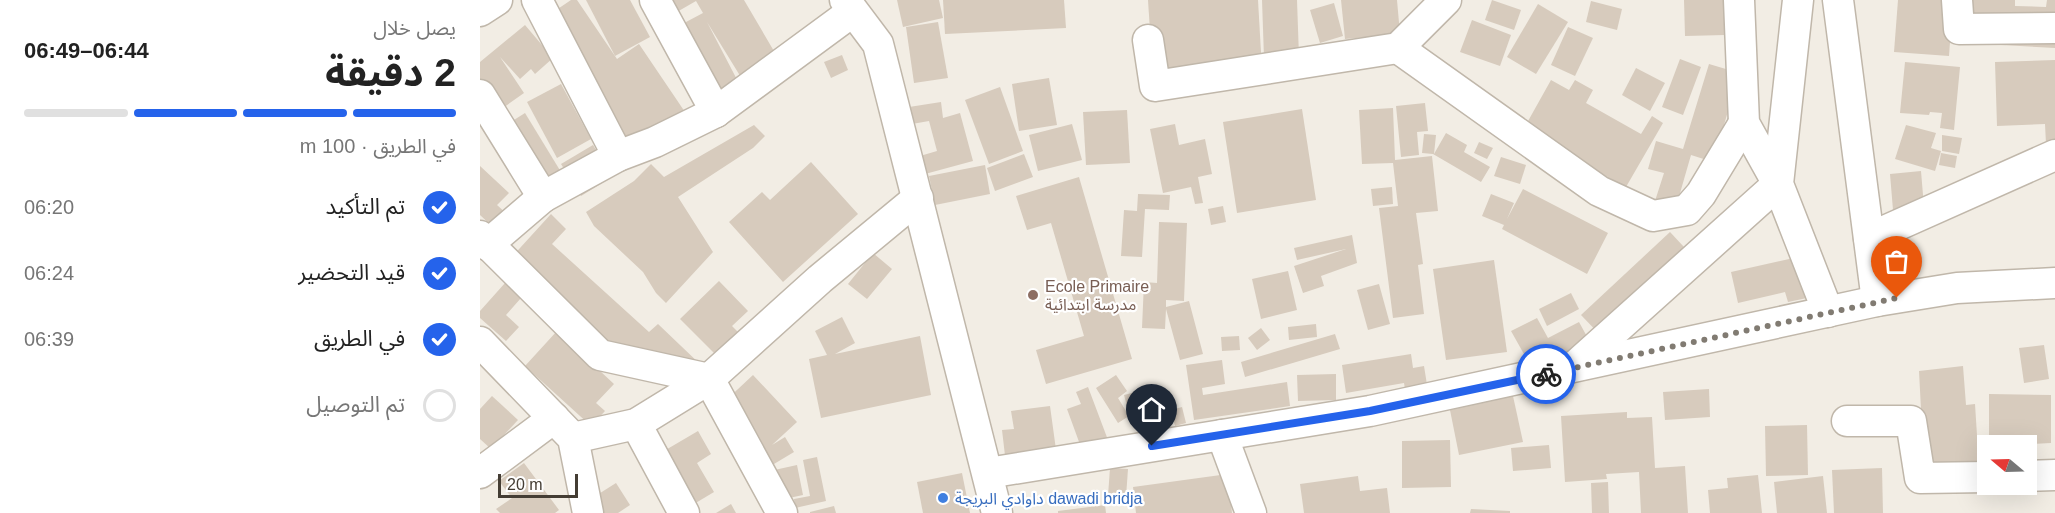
<!DOCTYPE html>
<html lang="ar">
<meta charset="utf-8">
<style>
:root{--surface:#fff;--page:#f2f2f2;--text:#222;--muted:#767676;--line:#e0e0e0;--accent:#2563eb}
body{margin:0;font-family:Arial,"Noto Sans Arabic",sans-serif;background:var(--page);color:var(--text);direction:rtl;height:100vh;display:flex;flex-direction:column;font-size:22px;white-space:nowrap}
*{box-sizing:border-box;margin:0}
p{font-size:20px;color:var(--muted)}
.icon{flex:none;width:33px;height:33px;fill:none;stroke:currentColor;stroke-width:2;stroke-linecap:round;stroke-linejoin:round}
.map{position:relative;flex:1;overflow:hidden;direction:ltr}
.panel{display:flex;flex-direction:column;background:var(--surface);width:480px}
.panel>*{flex:none}
.needle{width:39px;rotate:289deg}
.buttons{position:absolute;left:1497px;top:435px;display:grid;gap:12px}
.buttons a{display:grid;place-items:center;width:60px;height:60px;border-radius:0px;background:var(--surface);box-shadow:0 6px 24px #0002;font-size:30px}
.scale{position:absolute;left:18px;bottom:15px;width:80px;box-sizing:border-box;padding-left:6px;border:3px solid #443d34;border-top:0;font-size:16px;line-height:21px;white-space:nowrap;color:#443d34;-webkit-text-stroke:4px #fff;paint-order:stroke}
.pin{position:absolute;display:grid;place-items:center;width:51px;height:51px;color:#fff;margin:-62px -26px;border-radius:50% 50% 50% 0;rotate:-45deg;box-shadow:0 0 6px #0007}
.pin .icon{rotate:45deg}
.courier{position:absolute;display:grid;place-items:center;width:60px;height:60px;margin:-30px;border:4px solid #2563eb;border-radius:50%;background:#fff;color:#222;box-shadow:0 2px 8px #0007}
.head em{font-style:normal;font-weight:700}
.head div{display:flex;flex-direction:column-reverse}
.head{display:flex;align-items:center;justify-content:space-between;height:102px;padding:0 24px}
h1{font-size:39px;font-weight:700;line-height:45px}
.bar{display:grid;grid-template-columns:repeat(4,1fr);gap:9px 6px;align-content:center;height:72px;padding:0 24px}
.bar i{height:8px;border-radius:4px;background:var(--line)}
.bar .on{background:var(--accent)}
.bar p{grid-column:span 4}
ol{padding:0 24px;list-style:none}
li{display:flex;align-items:center;gap:18px;height:66px}
li p{margin-inline-start:auto}
li .icon{padding:6px;border-radius:50%;background:var(--accent);color:#fff;stroke-width:4}
li:last-child{color:var(--muted)}
li i{width:33px;height:33px;border:3px solid var(--line);border-radius:50%}
main{display:flex;flex:1;min-height:0}
.map>svg:first-child{display:block}
.building{fill:#d7cbbd}
.lines{fill:none;stroke-linecap:round;stroke-linejoin:round}
.street-casing{stroke:#c0b7aa;stroke-width:33}
.street{stroke:#fff;stroke-width:30}
.done{stroke:#817b72;stroke-width:6;stroke-dasharray:0 10.8}
.route{stroke:#2563eb;stroke-width:8}
.education-dot{fill:#8d6e63;stroke:#fff;stroke-width:2}
.shop-dot{fill:#3f7fe0;stroke:#fff;stroke-width:2}
.labels{text-anchor:middle;dominant-baseline:central;stroke-width:4.5;stroke-linejoin:round;paint-order:stroke}
.education-label{font-size:16px;fill:#785e54;stroke:#fff;text-anchor:start}
.shop-label{font-size:16px;fill:#366cbe;stroke:#fff;text-anchor:start}
</style>
<main>
<div class="map">
<svg width="1575" height="513" viewBox="0 0 1575 513">
<rect width="100%" height="100%" fill="#f2ede4"/>
<g class="building">
<path d="M91,0H97L137,59L159,44L207,115L151,154L60,21Z"/>
<path d="M106,0H150L170,37L135,56Z"/>
<path d="M171,0H264L298,58L262,79L227,22L265,95L232,113L189,31L223,13L216,1L183,20Z"/>
<path d="M417,0H459L463,18L423,27Z"/>
<path d="M463,0H584L586,28L465,34Z"/>
<path d="M668,0H778L782,70L673,77Z"/>
<path d="M782,0H817L819,57L784,58Z"/>
<path d="M861,0H917L920,34L865,39Z"/>
<path d="M1012,0L1041,10L1034,30L1005,20Z"/>
<path d="M1204,0H1243L1245,35L1205,36Z"/>
<path d="M1418,0H1473L1469,56L1414,52Z"/>
<path d="M1485,0H1535V6L1566,7L1567,0H1575V48L1483,43Z"/>
<path d="M1111,1L1142,9L1137,30L1106,22Z"/>
<path d="M854,3L863,36L840,43L830,10Z"/>
<path d="M1058,4L1088,22L1056,74L1027,57Z"/>
<path d="M992,20L1031,35L1020,66L980,52Z"/>
<path d="M458,22L468,78L434,83L426,27Z"/>
<path d="M45,25L73,58L55,74L51,69L40,79L20,57L44,93L13,115L0,95V62Z"/>
<path d="M1088,27L1113,38L1095,76L1071,65Z"/>
<path d="M362,55L368,70L351,78L344,62Z"/>
<path d="M1200,59L1221,67L1203,115L1182,107Z"/>
<path d="M1575,60V144H1566L1565,124L1517,126L1515,62Z"/>
<path d="M1425,62L1480,67L1474,130L1460,128L1462,113L1450,112L1449,115L1420,113Z"/>
<path d="M1229,64L1256,72L1254,91L1233,162L1211,155L1196,207L1175,201L1184,173L1168,169L1176,141L1203,149Z"/>
<path d="M1156,68L1185,83L1170,111L1142,95Z"/>
<path d="M569,78L577,125L539,131L532,84Z"/>
<path d="M1071,80L1089,90L1095,80L1113,90L1106,103L1161,134L1172,116L1183,123L1146,187L1043,130Z"/>
<path d="M81,84L111,139L77,158L47,102Z"/>
<path d="M520,87L543,151L509,164L485,100Z"/>
<path d="M461,102L463,118L480,113L493,161L445,174L440,156L457,151L449,121L432,124L429,107Z"/>
<path d="M945,103L948,131L937,132L939,155L921,157L916,106Z"/>
<path d="M913,108L915,160L952,156L958,211L936,213L943,264L938,265L944,314L913,318L899,208L918,206L913,163L882,164L879,110Z"/>
<path d="M822,109L836,200L757,213L743,122Z"/>
<path d="M647,110L650,163L606,165L603,112Z"/>
<path d="M45,113L92,190L59,176L15,132Z"/>
<path d="M592,124L602,160L558,171L549,135Z"/>
<path d="M695,124L699,145L725,139L732,174L718,177L723,203L715,204L711,187L683,193L670,129Z"/>
<path d="M274,125L285,136L273,148L198,197L233,252L186,303L176,293L163,272L114,226L106,212L154,181L171,164L184,177Z"/>
<path d="M1426,125L1456,133L1451,148L1461,151L1455,171L1415,159Z"/>
<path d="M966,133L987,145L984,152L1010,167L1001,182L953,154L942,153L944,134L956,135L954,154Z"/>
<path d="M1462,135L1482,138L1479,154L1462,151Z"/>
<path d="M999,142L1013,148L1007,159L994,153Z"/>
<path d="M113,145L132,177L101,196L81,164Z"/>
<path d="M1461,153L1477,156L1475,168L1459,165Z"/>
<path d="M544,154L553,177L515,191L507,168Z"/>
<path d="M1021,157L1046,165L1040,184L1014,176Z"/>
<path d="M331,162L378,214L303,282L249,222L282,192L290,200Z"/>
<path d="M505,165L510,194L455,205L449,176Z"/>
<path d="M0,166L29,193L17,205L28,215L15,229L0,215Z"/>
<path d="M1441,171L1444,207L1413,210L1410,174Z"/>
<path d="M599,177L652,359L566,384L556,350L604,336L571,223L547,230L536,196Z"/>
<path d="M912,187L913,204L893,206L891,189Z"/>
<path d="M1043,189L1128,233L1107,274L1022,229L1024,225L1002,216L1011,194L1034,203L1027,219Z"/>
<path d="M658,194L690,195L689,210L665,209L662,257L641,256L644,210L657,211Z"/>
<path d="M743,206L746,222L731,225L728,209Z"/>
<path d="M71,214L86,229L72,244L169,332L178,324L223,367L158,378L30,259Z"/>
<path d="M679,222L707,223L704,301L686,300V307L709,301L723,354L700,360L686,309L685,329L662,328L664,282L677,283Z"/>
<path d="M1190,232L1217,261L1124,339L1101,315Z"/>
<path d="M872,235L877,263L841,276L844,286L823,293L814,266L866,249L817,260L814,248Z"/>
<path d="M393,253L412,269L387,299L368,284Z"/>
<path d="M1318,257L1327,298L1308,302L1305,292L1258,303L1251,272Z"/>
<path d="M1014,260L1027,352L966,360L953,269Z"/>
<path d="M808,271L817,310L781,319L772,279Z"/>
<path d="M239,281L268,311L252,326L262,336L239,358L200,319Z"/>
<path d="M25,283L41,298L26,315L39,327L26,341L0,318V311Z"/>
<path d="M899,284L910,324L888,330L877,290Z"/>
<path d="M1091,293L1099,309L1067,326L1059,309Z"/>
<path d="M362,317L375,343L355,354L440,336L451,395L341,418L329,359L347,355L335,331Z"/>
<path d="M1057,318L1068,338L1099,322L1110,342L1054,372L1031,331Z"/>
<path d="M836,324L837,337L809,340L808,327Z"/>
<path d="M781,328L790,340L777,350L768,338Z"/>
<path d="M77,331L134,384L116,403L125,411L111,426L45,366Z"/>
<path d="M855,334L860,349L765,377L761,362Z"/>
<path d="M759,336L760,350L742,351L741,337Z"/>
<path d="M1564,345L1569,379L1544,383L1539,348Z"/>
<path d="M931,354L933,368L944,366L948,391L926,395L924,383L866,393L862,365Z"/>
<path d="M742,360L745,384L722,388L723,395L807,382L810,406L714,420L706,365Z"/>
<path d="M1483,366L1486,405L1495,404L1500,482L1445,486L1439,371Z"/>
<path d="M856,374V400L818,401L817,375Z"/>
<path d="M273,375L317,422L292,445L305,437L314,452L289,467L280,451L284,449L242,404Z"/>
<path d="M636,375L647,391L638,398L649,416L638,423L616,388Z"/>
<path d="M608,387L628,440L602,450L587,409L601,404L596,392Z"/>
<path d="M667,389L673,412L650,417L644,395Z"/>
<path d="M1229,389L1230,417L1185,420L1183,392Z"/>
<path d="M1509,394L1571,395V443L1509,446Z"/>
<path d="M12,396L38,420L11,449L0,439V409Z"/>
<path d="M1033,396L1043,442L979,455L970,410Z"/>
<path d="M570,406L577,457L526,464L522,430L534,429L531,411Z"/>
<path d="M702,407L706,423L695,426L691,410Z"/>
<path d="M1147,412V418L1172,417L1175,468L1205,466L1208,513H1161L1159,472L1126,474L1127,479L1085,482L1081,416Z"/>
<path d="M1327,425L1328,475L1286,476L1285,426Z"/>
<path d="M218,431L231,454L217,463L234,492L204,510L172,458Z"/>
<path d="M970,440L971,487L922,488V441Z"/>
<path d="M1069,445L1071,468L1033,471L1031,448Z"/>
<path d="M337,457L346,501L315,508L314,499L330,496L323,460Z"/>
<path d="M44,463L79,510L75,513H20L16,509L32,498L19,481Z"/>
<path d="M317,465L323,495L295,501L276,474Z"/>
<path d="M630,468L648,469L646,497L628,496Z"/>
<path d="M1402,468L1403,513H1354L1352,470Z"/>
<path d="M482,473L490,513H443L437,482Z"/>
<path d="M748,474L752,513H656L653,487Z"/>
<path d="M1278,475L1282,513H1230L1228,490L1248,488L1247,478Z"/>
<path d="M878,476L880,491L907,488L910,513H824L820,484Z"/>
<path d="M1343,476L1347,513H1297L1294,482Z"/>
<path d="M1128,482L1129,513H1112L1111,483Z"/>
<path d="M136,483L150,505L138,513H114L106,502Z"/>
<path d="M251,504L256,513H236Z"/>
<path d="M625,505L626,513H578V511Z"/>
<path d="M354,506L356,513H330V512Z"/>
<path d="M991,509L1030,511V513H990Z"/>
</g>
<g class="lines">
<defs>
<g id="street">
<path d="M57,0L138,156"/>
<path d="M175,0L236,112"/>
<path d="M365,0L398,44L517,513"/>
<path d="M1318,0L1298,184L1348,312"/>
<path d="M1358,0L1397,301"/>
<path d="M1477,0L1479,29L1575,28"/>
<path d="M0,11L17,0"/>
<path d="M668,40L675,86L918,48L966,0"/>
<path d="M918,48L1119,191L1173,216L1207,210L1221,194L1264,123"/>
<path d="M0,95L63,197L138,156L175,142L236,112L372,12"/>
<path d="M0,236L120,355L229,379L302,513"/>
<path d="M1389,238L1575,155"/>
<path d="M7,245L63,197"/>
<path d="M0,342L93,438L108,513"/>
<path d="M1095,366L1298,184L1264,123L1259,0"/>
<path d="M1367,421H1431L1440,478L1508,477"/>
<path d="M156,424L204,513"/>
<path d="M742,435L771,513"/>
<path d="M93,438L156,424L229,379L340,279L438,198"/>
<path d="M0,473L74,418"/>
<path d="M508,473L890,411L1397,301L1477,288L1575,283"/>
<path d="M1546,476L1575,475"/>
</g>
</defs>
<use href="#street" class="street-casing"/>
<use href="#street" class="street"/>
</g>
<g class="lines">
<path class="done" d="M1066,374L1417,298"/>
<path class="route" d="M672,446L890,411L1066,374"/>
</g>
<circle class="education-dot" cx="553" cy="295" r="6"/>
<circle class="shop-dot" cx="463" cy="498" r="6"/>
<g class="labels">
<g class="education-label">
<text x="565" y="286">Ecole Primaire<tspan x="565" dy="18">مدرسة ابتدائية</tspan></text>
</g>
<g class="shop-label">
<text x="475" y="498">داوادي البريجة dawadi bridja</text>
</g>
</g>
</svg>
<div class="buttons">
<a><svg class="needle" viewBox="-14 -14 28 28"><path d="M0-13l5 13h-10z" fill="#e53935"/><path d="M0 13l5-13h-10z" fill="#767676"/></svg></a>
</div>
<div class="scale">20 m</div>
<div class="pin" style="left:1417px;top:298px;background:#ea580c"><svg class="icon" aria-label="bag" viewBox="0 0 24 24"><path d="M5 8h14l-1 12H6zM9 8a3 3 0 0 1 6 0"/></svg></div>
<div class="pin" style="left:672px;top:446px;background:#1f2937"><svg class="icon" aria-label="home" viewBox="0 0 24 24"><path d="M3 11l9-7 9 7M6 9v11h12V9"/></svg></div>
<div class="courier" style="left:1066px;top:374px"><svg class="icon" aria-label="bike" viewBox="0 0 24 24"><circle cx="6" cy="16" r="4"/><circle cx="18" cy="16" r="4"/><path d="M6 16l4-8h5l3 8M10 8l3 8H6M13 5h3"/></svg></div>
</div>
<section class="panel">
<div class="head"><div><h1>2 دقيقة</h1><p>يصل خلال</p></div><em>06:44–06:49</em></div>
<div class="bar"><i class="on"></i><i class="on"></i><i class="on"></i><i></i><p>في الطريق · 100 m</p></div>
<ol>
<li><svg class="icon" aria-label="check" viewBox="0 0 24 24"><path d="M5 12l5 5 9-10"/></svg>تم التأكيد<p>06:20</p></li>
<li><svg class="icon" aria-label="check" viewBox="0 0 24 24"><path d="M5 12l5 5 9-10"/></svg>قيد التحضير<p>06:24</p></li>
<li><svg class="icon" aria-label="check" viewBox="0 0 24 24"><path d="M5 12l5 5 9-10"/></svg>في الطريق<p>06:39</p></li>
<li><i></i>تم التوصيل</li>
</ol>
</section>
</main>
